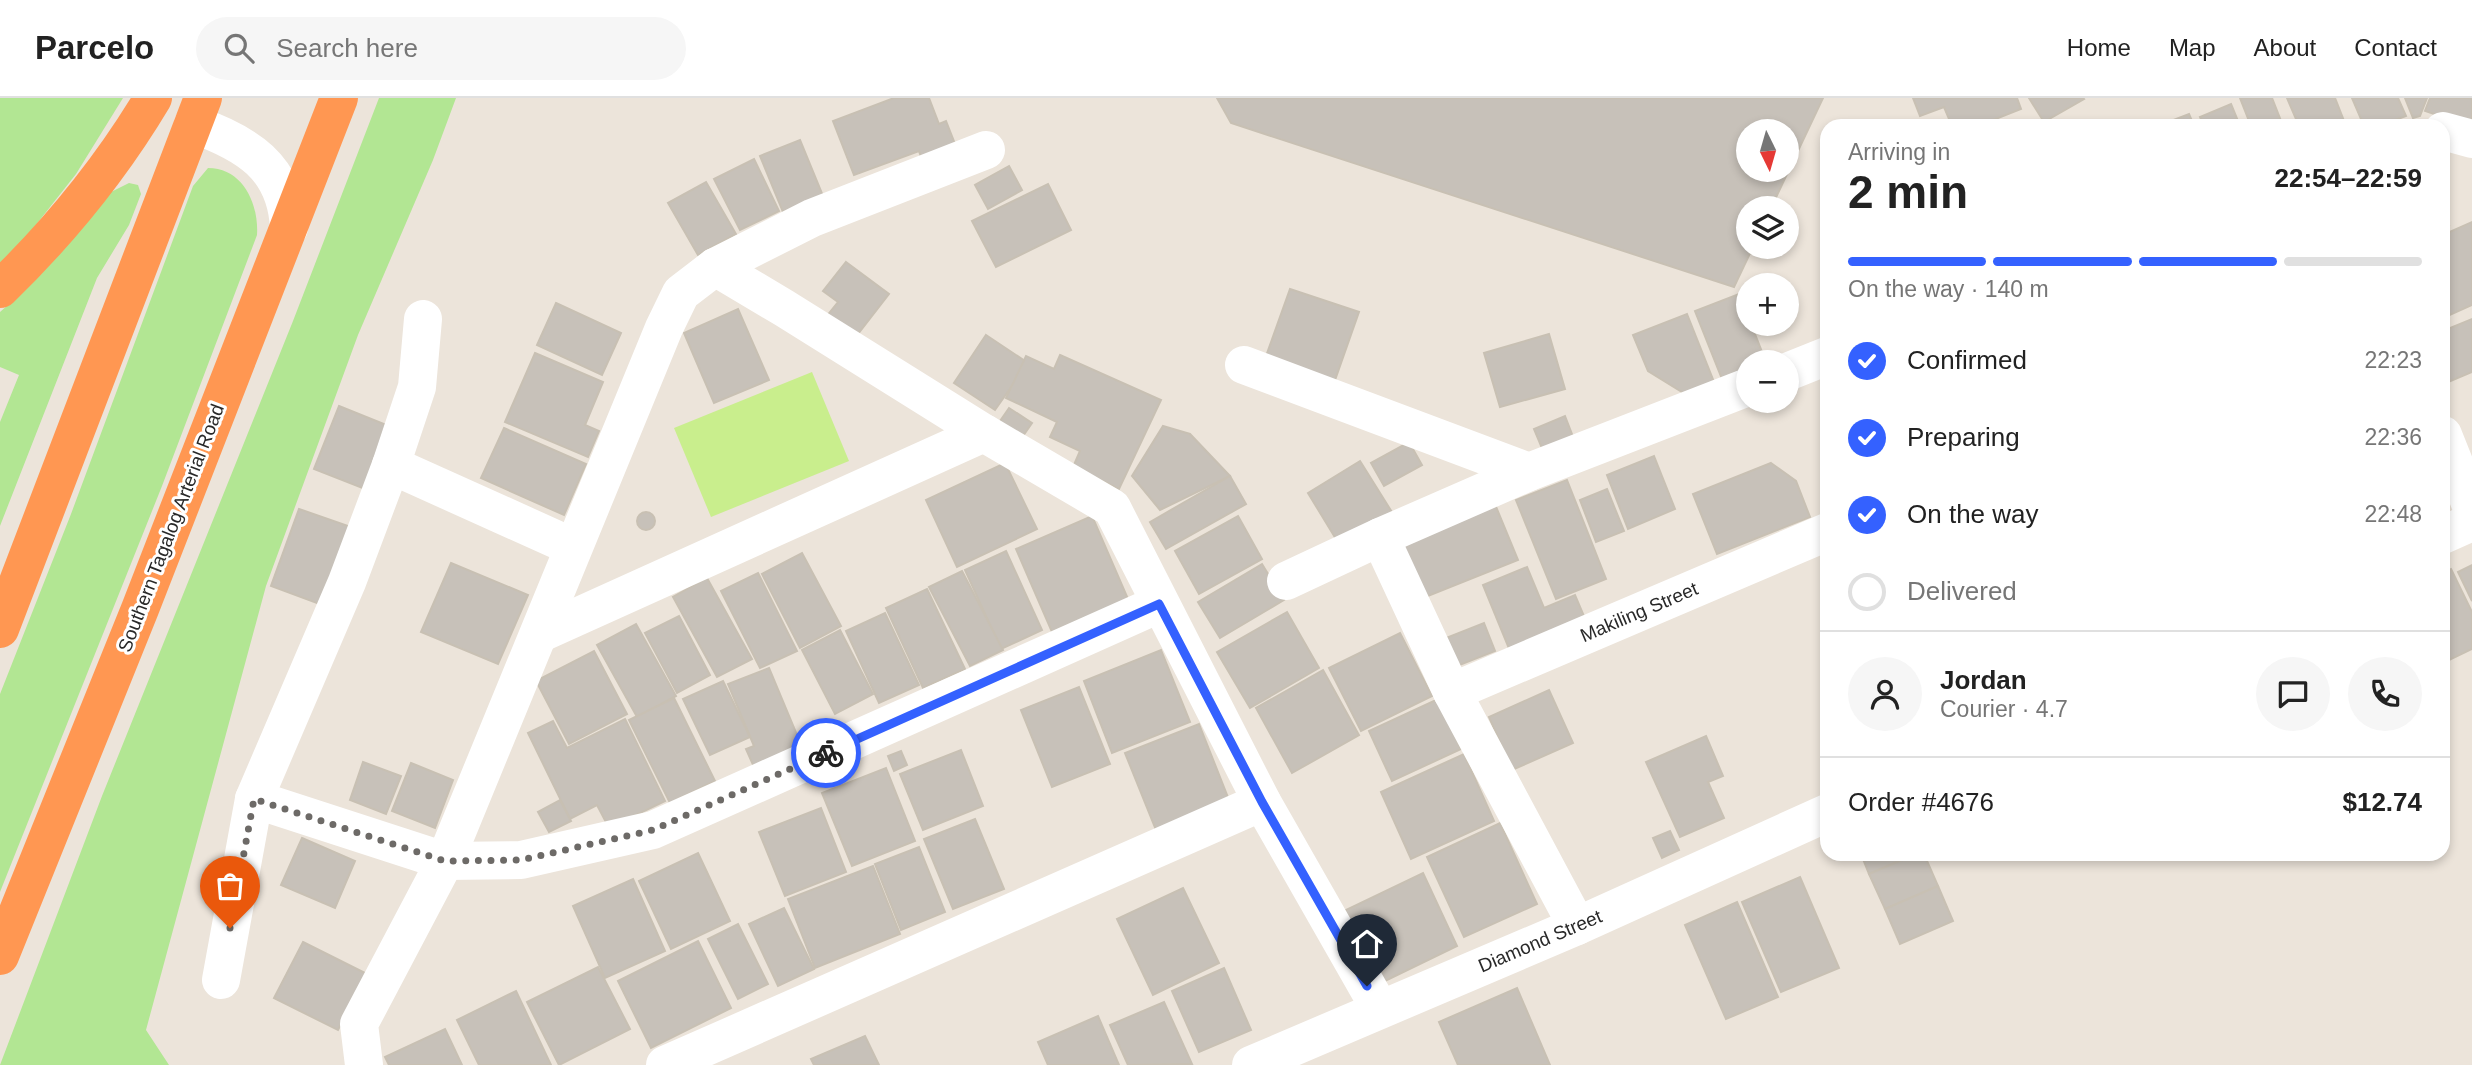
<!DOCTYPE html>
<meta charset="utf-8">
<style>
:root{--surface:#fff;--page:#f6f6f6;--text:#222;--muted:#767676;--line:#e0e0e0;--accent:#3461ff}
body{margin:0;font-family:Arial,sans-serif;background:var(--page);color:var(--text);height:100vh;display:flex;flex-direction:column;font-size:26px;white-space:nowrap}
*{box-sizing:border-box;margin:0}
p{font-size:23px;color:var(--muted)}
.icon{flex:none;width:38px;height:38px;fill:none;stroke:currentColor;stroke-width:2;stroke-linecap:round;stroke-linejoin:round}
.map{position:relative;flex:1;overflow:hidden}
.drawer{position:absolute;left:1820px;top:21px;width:630px;height:742px;display:flex;flex-direction:column;background:var(--surface);border-radius:21px;box-shadow:0 4px 10px #0003}
.drawer>*{flex:none}
.needle{width:46px;rotate:175deg}
.controls{position:absolute;left:1736px;top:21px;display:grid;gap:14px}
.controls a{display:grid;place-items:center;width:63px;height:63px;border-radius:50%;background:var(--surface);box-shadow:0 4px 10px #0003;font-size:35px}
.pin{position:absolute;display:grid;place-items:center;width:60px;height:60px;color:#fff;margin:-72px -30px;border-radius:50% 50% 50% 0;rotate:-45deg;box-shadow:0 0 7px #0007}
.pin .icon{rotate:45deg}
.courier{position:absolute;display:grid;place-items:center;width:70px;height:70px;margin:-35px;border:5px solid #3461ff;border-radius:50%;background:#fff;color:#222;box-shadow:0 2px 9px #0007}
.head em{font-style:normal;font-weight:800}
.head div{display:flex;flex-direction:column-reverse}
.head{display:flex;align-items:center;justify-content:space-between;height:119px;padding:0 28px}
h1{font-size:46px;font-weight:800;line-height:52px}
.bar{display:grid;grid-template-columns:repeat(4,1fr);gap:10px 7px;align-content:center;height:84px;padding:0 28px}
.bar i{height:9px;border-radius:5px;background:var(--line)}
.bar .selected{background:var(--accent)}
.bar p{grid-column:span 4}
.line{display:flex;align-items:center;gap:18px;padding:0 28px;border-top:2px solid var(--line)}
.line div{flex:1}
.round{display:grid;place-items:center;flex:none;width:74px;height:74px;border-radius:37px;background:var(--page)}
ol{padding:0 28px;list-style:none}
li{display:flex;align-items:center;gap:21px;height:77px}
li p{margin-inline-start:auto}
li .icon{padding:7px;border-radius:50%;background:var(--accent);color:#fff;stroke-width:4}
li:last-child{color:var(--muted)}
li i{width:38px;height:38px;border:4px solid var(--line);border-radius:50%}
header{display:flex;align-items:center;gap:42px;box-sizing:border-box;height:98px;padding:0 35px;background:var(--surface);border-bottom:2px solid var(--line)}
header strong{font-size:33px}
nav{display:flex;gap:38px;margin-inline-start:auto;font-size:24px}
.search{width:490px;height:63px;background:var(--page);display:flex;align-items:center;gap:18px;box-sizing:border-box;padding:0 24px;border-radius:38px;color:var(--muted);font-size:26px}
.map>svg:first-child{display:block}
.green{fill:#b2e693}
.pitch{fill:#c9ee8d}
.building{fill:#c7c1b9;stroke:#c8c0b3;stroke-width:2;fill-rule:evenodd}
.lines{fill:none;stroke-linecap:round;stroke-linejoin:round}
.minor{stroke:#fff;stroke-width:38}
.highway{stroke:#ff9752;stroke-width:38}
.done{stroke:#6d6a67;stroke-width:7;stroke-dasharray:0 12.6}
.route{stroke:#3461ff;stroke-width:9}
.labels{text-anchor:middle;dominant-baseline:central;stroke-width:6;stroke-linejoin:round;paint-order:stroke}
.street-label{font-size:19px;fill:#292929;stroke:#fff}
</style>
<header>
<strong>Parcelo</strong>
<div class="search"><svg class="icon" aria-label="search" viewBox="0 0 24 24"><circle cx="10" cy="10" r="6"/><path d="M15 15l6 6"/></svg>Search here</div>
<nav><a>Home</a><a>Map</a><a>About</a><a>Contact</a></nav>
</header>
<div class="map">
<svg width="2472" height="967" viewBox="0 0 2472 967">
<rect width="100%" height="100%" fill="#ece4da"/>
<g class="green">
<path d="M0,0H123L76,76L13,156L0,168Z"/>
<path d="M379,0H456L433,62L358,237L266,488L146,932L169,967H0L102,698L293,223Z"/>
<path d="M208,70C243,70 259,106 257,137L162,388L0,794V596L71,416L193,88Z"/>
<path d="M129,85L138,87L141,96L129,127L97,180L0,428V324L19,277L0,269V214L17,199L111,94Z"/>
</g>
<path class="pitch" d="M812,274L849,363L711,419L674,330Z"/>
<g class="building">
<path d="M894,0H929L939,26L946,23L955,46L921,59L919,53L854,77L833,23Z"/>
<path d="M1217,0H1823L1771,110H1748V149H1753L1734,189L1231,25ZM1748,33H1787V72H1748Z"/>
<path d="M1913,0H2017L2021,11L1978,28H1952L1944,9L1920,18Z"/>
<path d="M2029,0H2083L2084,1L2044,24Z"/>
<path d="M2240,0H2272L2283,28H2251Z"/>
<path d="M2287,0H2335L2346,28H2299Z"/>
<path d="M2352,0H2398L2406,18L2380,28H2364Z"/>
<path d="M2405,0H2427L2420,18L2413,20Z"/>
<path d="M2430,0H2472V29L2425,13Z"/>
<path d="M2231,6L2240,28H2204L2200,19Z"/>
<path d="M2189,16L2194,28H2158Z"/>
<path d="M800,42L823,98L783,114L760,58Z"/>
<path d="M754,61L779,113L740,132L714,81Z"/>
<path d="M1009,68L1022,92L988,111L975,87Z"/>
<path d="M706,84L736,136L698,157L668,105Z"/>
<path d="M1048,86L1071,132L996,169L972,123Z"/>
<path d="M2443,115L2449,127L2443,130Z"/>
<path d="M2472,124V207L2443,220V137Z"/>
<path d="M846,164L889,196L854,241L826,219L838,204L823,193Z"/>
<path d="M1290,191L1359,214L1334,285L1265,261Z"/>
<path d="M1739,196L1748,220V226H1751L1766,264H1748V271L1722,281L1695,213Z"/>
<path d="M556,205L621,235L602,277L537,247Z"/>
<path d="M738,211L769,282L714,305L684,235Z"/>
<path d="M1687,216L1714,284L1685,296L1648,273L1633,237Z"/>
<path d="M2472,221V274L2446,285L2443,278V233Z"/>
<path d="M1549,236L1565,291L1500,309L1484,255Z"/>
<path d="M986,237L1028,265L995,312L954,285Z"/>
<path d="M535,255L603,284L585,327L599,333L588,359L505,324Z"/>
<path d="M1060,257L1161,302L1119,391L1073,369L1080,353L1050,339L1057,324L1006,300L1026,258L1054,271Z"/>
<path d="M339,308L389,328L365,391L314,371Z"/>
<path d="M1009,310L1032,325L1021,341L998,326Z"/>
<path d="M1565,318L1575,344L1544,355L1534,331Z"/>
<path d="M1163,328L1190,336L1230,378L1160,412L1132,378Z"/>
<path d="M504,330L586,366L564,417L481,380Z"/>
<path d="M1409,344L1422,367L1384,388L1371,365Z"/>
<path d="M1654,358L1675,411L1628,431L1607,377Z"/>
<path d="M1360,363L1395,419L1342,451L1308,395Z"/>
<path d="M1005,365L1037,431L957,469L926,402Z"/>
<path d="M1771,365L1796,383L1810,419L1717,456L1693,396Z"/>
<path d="M1230,378L1246,406L1166,451L1150,424Z"/>
<path d="M1567,382L1606,481L1556,501L1516,402Z"/>
<path d="M1607,391L1624,433L1596,444L1580,402Z"/>
<path d="M1492,399L1518,462L1418,502L1393,438Z"/>
<path d="M299,411L354,430L325,508L271,488Z"/>
<circle cx="646" cy="423" r="9"/>
<path d="M1092,418L1128,501L1052,534L1016,451Z"/>
<path d="M1238,418L1262,461L1199,496L1175,453Z"/>
<path d="M1006,453L1042,532L1001,551L965,472Z"/>
<path d="M802,455L841,528L800,550L762,476Z"/>
<path d="M451,465L528,497L498,566L421,534Z"/>
<path d="M1262,466L1284,502L1220,540L1198,504Z"/>
<path d="M2472,467V503L2458,474Z"/>
<path d="M1527,469L1544,510L1575,497L1586,523L1510,553L1483,487Z"/>
<path d="M2451,471L2472,514V551L2443,565V475Z"/>
<path d="M962,473L1003,552L970,568L929,489Z"/>
<path d="M758,475L797,553L760,570L721,493Z"/>
<path d="M707,480L752,561L717,579L673,499Z"/>
<path d="M927,491L965,571L923,590L886,510Z"/>
<path d="M1287,514L1319,570L1250,610L1217,554Z"/>
<path d="M885,515L919,587L879,605L846,533Z"/>
<path d="M679,518L710,577L677,595L645,535Z"/>
<path d="M1484,525L1495,553L1457,568L1446,540Z"/>
<path d="M636,526L676,598L637,619L597,547Z"/>
<path d="M840,532L873,596L835,616L802,552Z"/>
<path d="M1400,535L1432,598L1361,633L1329,570Z"/>
<path d="M1161,552L1190,624L1112,655L1084,583Z"/>
<path d="M594,553L627,616L569,646L536,583Z"/>
<path d="M769,570L802,649L754,669L746,651L754,648L728,586Z"/>
<path d="M1323,572L1359,637L1292,675L1256,610Z"/>
<path d="M723,583L750,639L710,657L683,601Z"/>
<path d="M1079,589L1110,666L1052,689L1021,612Z"/>
<path d="M1549,592L1573,645L1512,672L1489,619Z"/>
<path d="M674,600L715,683L670,705L629,622Z"/>
<path d="M1438,601L1461,651L1392,683L1369,633Z"/>
<path d="M625,621L665,703L609,730L597,707L570,721L528,635L553,623L567,650Z"/>
<path d="M1199,626L1229,702L1156,732L1125,655Z"/>
<path d="M1706,638L1723,678L1708,684L1724,720L1680,739L1646,664Z"/>
<path d="M961,652L983,708L923,732L900,676Z"/>
<path d="M901,653L907,667L894,673L888,658Z"/>
<path d="M1464,656L1494,723L1411,761L1381,694Z"/>
<path d="M363,664L401,678L386,716L350,702Z"/>
<path d="M411,665L453,682L435,730L392,713Z"/>
<path d="M886,670L915,743L852,768L822,695Z"/>
<path d="M560,702L571,723L549,734L538,714Z"/>
<path d="M821,710L846,774L785,798L759,734Z"/>
<path d="M975,721L1004,791L953,811L924,741Z"/>
<path d="M1500,725L1537,806L1464,839L1427,759Z"/>
<path d="M1670,733L1679,752L1662,760L1653,740Z"/>
<path d="M302,740L355,763L335,810L281,787Z"/>
<path d="M919,749L945,814L901,832L875,766Z"/>
<path d="M698,755L730,823L671,851L639,783Z"/>
<path d="M1861,756H1916L1869,776Z"/>
<path d="M1916,756H1924L1938,788L1885,811L1869,776Z"/>
<path d="M873,768L900,836L815,870L788,801Z"/>
<path d="M1423,775L1457,848L1379,886L1344,813Z"/>
<path d="M1800,779L1839,870L1781,894L1742,804Z"/>
<path d="M633,781L665,853L605,880L573,808Z"/>
<path d="M1938,788L1953,823L1900,846L1885,811Z"/>
<path d="M1183,790L1219,865L1153,897L1117,821Z"/>
<path d="M1737,804L1778,899L1726,921L1685,827Z"/>
<path d="M784,810L814,871L778,888L749,826Z"/>
<path d="M738,826L768,886L738,901L708,841Z"/>
<path d="M698,843L731,910L651,950L618,883Z"/>
<path d="M303,844L367,876L338,932L274,900Z"/>
<path d="M598,869L630,931L559,967L527,904Z"/>
<path d="M1224,870L1251,932L1199,954L1172,893Z"/>
<path d="M1517,890L1550,967H1458L1439,924Z"/>
<path d="M516,893L551,967H479L457,922Z"/>
<path d="M1164,904L1192,966L1128,967L1110,927Z"/>
<path d="M1098,918L1119,967H1048L1038,944Z"/>
<path d="M445,931L462,967H389L385,959Z"/>
<path d="M865,938L879,967H814L811,961Z"/>
</g>
<g class="lines">
<g class="minor">
<path d="M193,26C246,45 286,68 289,130"/>
<path d="M2443,33L2472,41"/>
<path d="M715,169L784,210L984,335L1112,410L1262,704L1380,911"/>
<path d="M1244,267L1529,374"/>
<path d="M1787,274L1827,258"/>
<path d="M2443,337L2472,410"/>
<path d="M391,367L573,449"/>
<path d="M2443,437L2472,424"/>
<path d="M1380,439L1452,594L1577,828"/>
<path d="M1286,483L1380,439L1529,374L1748,289"/>
<path d="M539,536L984,335"/>
<path d="M1452,594L1827,434"/>
<path d="M254,701L445,763L521,762L653,732L1159,506"/>
<path d="M221,882L254,701L347,484L391,367L417,289L423,221"/>
<path d="M364,967L359,926L445,763L664,230L681,195L715,169L812,120L986,52"/>
<path d="M665,967L1262,704"/>
<path d="M1251,967L1577,828L1827,715"/>
</g>
<g class="highway">
<path d="M0,191C60,133 110,72 153,0"/>
<path d="M0,531L203,0"/>
<path d="M0,858L140,511L339,0"/>
</g>
</g>
<g class="lines">
<path class="done" d="M230,830L254,701L445,763L521,762L653,732L826,655"/>
<path class="route" d="M826,655L1159,506L1262,704L1367,888"/>
</g>
<g class="labels">
<g class="street-label">
<text transform="translate(171 430) rotate(-69)">Southern Tagalog Arterial Road</text>
<text transform="translate(1639 514) rotate(-23)">Makiling Street</text>
<text transform="translate(1540 843) rotate(-23)">Diamond Street</text>
</g>
</g>
</svg>
<div class="controls">
<a><svg class="needle" viewBox="-14 -14 28 28"><path d="M0-13l5 13h-10z" fill="#e53935"/><path d="M0 13l5-13h-10z" fill="#767676"/></svg></a>
<a><svg class="icon" aria-label="layers" viewBox="0 0 24 24"><path d="M12 4l9 5-9 5-9-5zM3 14l9 5 9-5"/></svg></a>
<a>+</a>
<a>−</a>
</div>
<div class="pin" style="left:230px;top:830px;background:#ea580c"><svg class="icon" aria-label="bag" viewBox="0 0 24 24"><path d="M5 8h14l-1 12H6zM9 8a3 3 0 0 1 6 0"/></svg></div>
<div class="pin" style="left:1367px;top:888px;background:#1f2937"><svg class="icon" aria-label="home" viewBox="0 0 24 24"><path d="M3 11l9-7 9 7M6 9v11h12V9"/></svg></div>
<div class="courier" style="left:826px;top:655px"><svg class="icon" aria-label="bike" viewBox="0 0 24 24"><circle cx="6" cy="16" r="4"/><circle cx="18" cy="16" r="4"/><path d="M6 16l4-8h5l3 8M10 8l3 8H6M13 5h3"/></svg></div>
<section class="drawer">
<div class="head"><div><h1>2 min</h1><p>Arriving in</p></div><em>22:54–22:59</em></div>
<div class="bar"><i class="selected"></i><i class="selected"></i><i class="selected"></i><i></i><p>On the way · 140 m</p></div>
<ol>
<li><svg class="icon" aria-label="check" viewBox="0 0 24 24"><path d="M5 12l5 5 9-10"/></svg>Confirmed<p>22:23</p></li>
<li><svg class="icon" aria-label="check" viewBox="0 0 24 24"><path d="M5 12l5 5 9-10"/></svg>Preparing<p>22:36</p></li>
<li><svg class="icon" aria-label="check" viewBox="0 0 24 24"><path d="M5 12l5 5 9-10"/></svg>On the way<p>22:48</p></li>
<li><i></i>Delivered</li>
</ol>
<div class="line" style="height:126px"><a class="round"><svg class="icon" aria-label="person" viewBox="0 0 24 24"><circle cx="12" cy="8" r="4"/><path d="M4 21q1-7 8-7t8 7"/></svg></a><div><b>Jordan</b><p>Courier · 4.7</p></div><a class="round"><svg class="icon" aria-label="chat" viewBox="0 0 24 24"><path d="M4 5h16v11H9l-5 4z"/></svg></a><a class="round"><svg class="icon" aria-label="phone" viewBox="0 0 24 24"><path d="M5 4h4l2 5-3 2q2 4 5 5l2-3 5 2v4C11 20 4 13 5 4z"/></svg></a></div>
<div class="line" style="height:91px"><div>Order #4676</div><b>$12.74</b></div>
</section>
</div>
